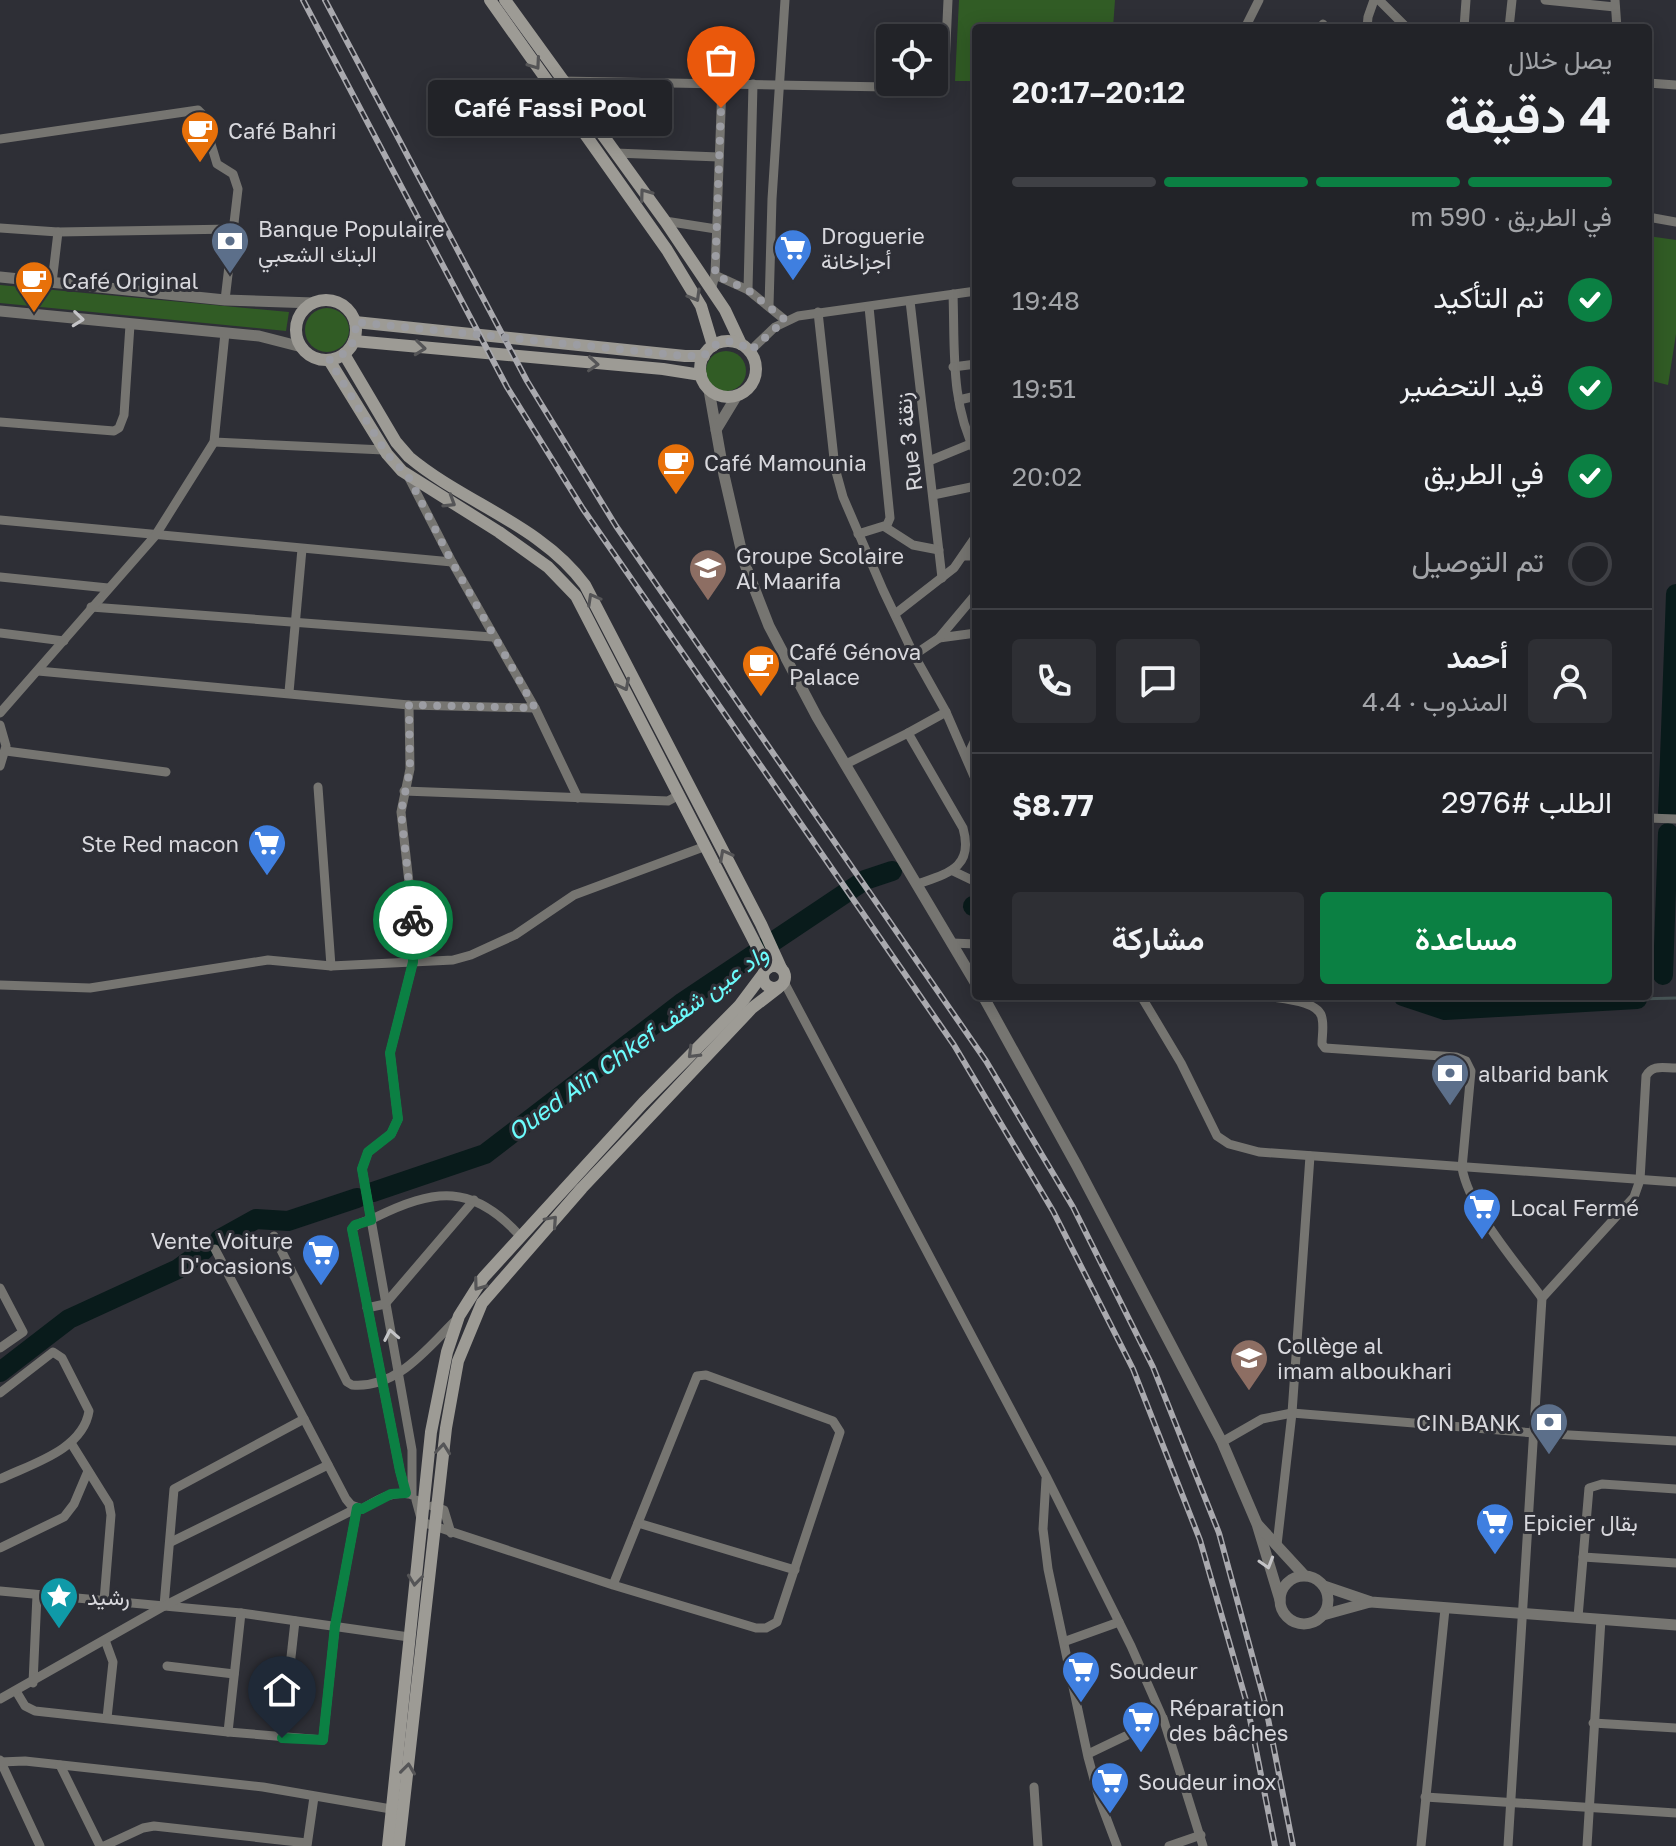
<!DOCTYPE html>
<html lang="ar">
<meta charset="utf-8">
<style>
:root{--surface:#222328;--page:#2e2f34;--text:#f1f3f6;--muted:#a2a4a8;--line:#3f4045;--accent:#0b8043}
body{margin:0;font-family:"Golos Text",Vazirmatn,sans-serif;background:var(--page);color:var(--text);direction:rtl;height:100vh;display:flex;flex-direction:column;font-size:30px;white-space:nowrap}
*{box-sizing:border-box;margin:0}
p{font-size:26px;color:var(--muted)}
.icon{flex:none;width:44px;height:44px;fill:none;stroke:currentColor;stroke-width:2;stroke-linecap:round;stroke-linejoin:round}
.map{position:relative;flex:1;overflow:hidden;direction:ltr}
.panel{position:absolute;left:972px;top:24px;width:680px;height:976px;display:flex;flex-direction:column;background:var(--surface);border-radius:8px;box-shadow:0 4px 20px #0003,0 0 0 2px var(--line);direction:rtl}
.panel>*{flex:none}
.fabs{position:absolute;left:876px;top:24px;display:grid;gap:16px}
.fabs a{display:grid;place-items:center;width:72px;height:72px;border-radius:8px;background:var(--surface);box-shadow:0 4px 20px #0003,0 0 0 2px var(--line);font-size:40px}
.pin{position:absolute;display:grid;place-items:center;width:68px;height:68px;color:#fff;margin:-82px -34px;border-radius:50% 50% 50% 0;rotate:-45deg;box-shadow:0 0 8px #0007}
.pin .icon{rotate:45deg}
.courier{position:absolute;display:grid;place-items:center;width:80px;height:80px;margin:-40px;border:6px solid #0b8043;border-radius:50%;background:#fff;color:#222;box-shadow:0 2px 10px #0007}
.bubble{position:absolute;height:56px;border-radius:8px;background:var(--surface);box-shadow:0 4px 20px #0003,0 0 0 2px var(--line);font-size:26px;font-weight:600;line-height:56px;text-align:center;direction:rtl}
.summary em{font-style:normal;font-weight:600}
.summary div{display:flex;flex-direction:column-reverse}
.summary{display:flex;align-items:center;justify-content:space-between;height:136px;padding:0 40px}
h1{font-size:52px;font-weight:600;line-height:60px}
.bar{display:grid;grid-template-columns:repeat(4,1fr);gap:12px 8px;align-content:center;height:96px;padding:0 40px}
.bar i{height:10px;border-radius:6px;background:var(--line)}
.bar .on{background:var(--accent)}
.bar p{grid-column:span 4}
.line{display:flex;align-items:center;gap:20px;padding:0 40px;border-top:2px solid var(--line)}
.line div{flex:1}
.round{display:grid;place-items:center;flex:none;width:84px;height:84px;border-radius:8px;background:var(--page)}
ol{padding:0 40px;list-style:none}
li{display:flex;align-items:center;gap:24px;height:88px}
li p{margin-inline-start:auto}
li .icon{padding:8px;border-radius:50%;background:var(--accent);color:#fff;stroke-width:4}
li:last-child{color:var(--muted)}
li i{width:44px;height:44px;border:4px solid var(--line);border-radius:50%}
.primary-button{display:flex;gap:16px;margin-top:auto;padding:16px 40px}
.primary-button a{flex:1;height:92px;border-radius:8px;background:var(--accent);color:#fff;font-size:32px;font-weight:600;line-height:92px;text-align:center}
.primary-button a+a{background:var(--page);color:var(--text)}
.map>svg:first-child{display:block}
.green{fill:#315c25}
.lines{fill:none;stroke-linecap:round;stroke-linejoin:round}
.stream{stroke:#475455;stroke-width:3}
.river{stroke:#091b1b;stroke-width:20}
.minor{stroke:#767571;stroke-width:9}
.tertiary{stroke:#767571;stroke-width:11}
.secondary{stroke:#9d9b95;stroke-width:12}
.rail-casing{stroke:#a9a9ae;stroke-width:6}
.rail{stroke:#2e2f36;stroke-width:3;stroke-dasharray:9;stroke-linecap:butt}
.oneway{stroke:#555557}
.oneway2{stroke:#c4c4c7}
.done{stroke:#9c9da3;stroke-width:8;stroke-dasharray:0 14.4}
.route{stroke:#0b8043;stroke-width:10}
.labels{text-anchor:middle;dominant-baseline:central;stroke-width:6;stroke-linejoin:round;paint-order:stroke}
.poi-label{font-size:22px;fill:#d8d8dd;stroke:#2e2f36;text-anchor:start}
.street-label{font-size:22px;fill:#d8d8dd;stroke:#2e2f36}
.water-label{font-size:24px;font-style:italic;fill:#6cfbfc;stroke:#2e2f36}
</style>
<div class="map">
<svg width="1676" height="1846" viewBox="0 0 1676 1846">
<rect width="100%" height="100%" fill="#2e2f36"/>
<g class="green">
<path d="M959,0H1115L1113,28H976V81H955Z"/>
<path d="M1648,236L1676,240V334L1668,385L1648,380Z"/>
<path d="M0,285L289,312L286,331L0,303Z"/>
<circle cx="327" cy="330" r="22"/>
<circle cx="726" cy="371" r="20"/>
</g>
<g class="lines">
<path class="stream" d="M1637,999L1676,998"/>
<g class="river">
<path d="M1668,813L1676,594"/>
<path d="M973,906L976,907"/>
<path d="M1663,975L1668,833"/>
<path d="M1403,996L1445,1010L1637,999"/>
<path d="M373,1192L485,1154L683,1002L865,880L892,871"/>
<path d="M220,1239L256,1219L288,1221L357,1198"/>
<path d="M0,1372L69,1319L178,1269L204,1250"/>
</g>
<g class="minor">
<path d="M1379,0L1407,28"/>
<path d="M1545,0L1615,7"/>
<path d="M1615,0L1617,28"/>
<path d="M1245,28L1259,0"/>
<path d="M1322,28L1323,24"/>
<path d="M1367,28L1368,17L1374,0"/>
<path d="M1464,28L1466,0"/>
<path d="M1509,28L1512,0"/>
<path d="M562,81L944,88L948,0"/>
<path d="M1648,83L1676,85"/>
<path d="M0,139L198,110L202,114L217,164L233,174L238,189L225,300"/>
<path d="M615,153L719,157"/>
<path d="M1648,217L1676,222"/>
<path d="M665,221L716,229"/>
<path d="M0,228L58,232L233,229"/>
<path d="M715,275L748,290L785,320"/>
<path d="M52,283L58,232"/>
<path d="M748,290L753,84"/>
<path d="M711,291L715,275L722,84"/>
<path d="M953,294C955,348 950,403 976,453"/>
<path d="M910,301L942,578"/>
<path d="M769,306L772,199L785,0"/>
<path d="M818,312L835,468L843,497L883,590L914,655L946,712L976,781"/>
<path d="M750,351L775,327L798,316L976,291"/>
<path d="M953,367L976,364"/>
<path d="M959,400L976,396"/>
<path d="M0,422L114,431L119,428L124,415L130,325"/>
<path d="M214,442L384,450"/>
<path d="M929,461L973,443"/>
<path d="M933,495L976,486"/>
<path d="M0,520L452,562"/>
<path d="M885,527L913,545L939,550"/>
<path d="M858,534L887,525L890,518L869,307"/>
<path d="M963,556H976"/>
<path d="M0,577L108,588"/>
<path d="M91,607L492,637"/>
<path d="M895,614L954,568L976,536"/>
<path d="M0,633L64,641"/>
<path d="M939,638L976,633"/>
<path d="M914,655L939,638L976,594"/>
<path d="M38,671L409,705L535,708L452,562L408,476"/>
<path d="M289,692L302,549"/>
<path d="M409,705L410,769L401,812L412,909L413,962L390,1053L398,1119L391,1134L368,1152L362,1169L412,1450V1495"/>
<path d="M535,708L578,798"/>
<path d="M0,713L155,536L214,442L225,333"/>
<path d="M0,725L6,746L0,766"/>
<path d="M908,733L946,712"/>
<path d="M6,751L166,772"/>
<path d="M967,757L976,738"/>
<path d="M846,764L908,733L963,828C974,867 949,873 918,884"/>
<path d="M318,787L331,966"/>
<path d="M404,791L668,801L679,795"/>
<path d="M1648,818L1676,819"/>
<path d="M953,871L976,882"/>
<path d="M952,943L976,944"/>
<path d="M784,982L1046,1476L1131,1646L1164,1721L1203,1846"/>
<path d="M0,985L90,988L268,960L331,966L453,960L471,955L515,935L574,895L706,846"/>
<path d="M1141,996L1181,1063L1217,1136L1229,1144L1259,1152L1676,1182"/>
<path d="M1265,996C1280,999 1319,1000 1322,1018C1324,1027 1322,1036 1322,1044L1325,1048L1456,1057L1466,1061L1471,1071L1462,1168C1470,1211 1516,1262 1542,1298"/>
<path d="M274,1236L347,1382L352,1385C398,1389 428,1347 457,1319"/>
<path d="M215,1249L346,1499L351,1505L362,1509C376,1501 392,1490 409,1494"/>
<path d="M0,1288L23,1332L0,1348"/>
<path d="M367,1308L385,1304L474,1200"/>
<path d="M0,1393L53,1352L62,1358L89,1411C83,1450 31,1464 0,1479"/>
<path d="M1222,1442L1262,1419L1292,1413L1534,1433L1676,1441"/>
<path d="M71,1443L109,1504L111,1515L104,1601"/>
<path d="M1046,1479L1043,1529L1048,1569L1088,1757L1100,1801L1117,1846"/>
<path d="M406,1493L400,1471L352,1229C358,1222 366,1222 374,1218C435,1188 473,1183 521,1237"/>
<path d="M416,1500L422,1522L613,1585L756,1628H766L777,1622L840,1432L833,1421L706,1375L697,1376L613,1585"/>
<path d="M432,1506L444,1510L451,1533"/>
<path d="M638,1523L795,1570"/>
<path d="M171,1542L328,1465"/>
<path d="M1277,1545L1292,1413L1310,1156"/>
<path d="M0,1548L64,1517L74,1504L88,1471"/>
<path d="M1583,1557L1676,1563"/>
<path d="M0,1591L241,1613L409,1637"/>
<path d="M164,1606L174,1489L304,1419"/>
<path d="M1578,1617L1589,1488L1602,1484L1676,1489"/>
<path d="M105,1640L113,1662L107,1718"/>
<path d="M1066,1641L1119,1622"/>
<path d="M167,1666L234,1674"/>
<path d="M33,1683L37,1595"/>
<path d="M16,1691L25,1706L35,1711L228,1732L241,1613"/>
<path d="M0,1699L164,1606L357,1508"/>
<path d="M1593,1723L1676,1728"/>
<path d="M228,1732L323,1740L335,1626L357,1508"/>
<path d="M282,1738L295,1621"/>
<path d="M1088,1754L1163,1718"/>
<path d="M0,1760L40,1846"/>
<path d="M0,1762L25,1761L263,1787L391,1809"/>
<path d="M60,1765L100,1846"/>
<path d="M1034,1787L1038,1846"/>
<path d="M1425,1797L1676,1813"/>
<path d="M104,1846L143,1828L154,1826L307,1843"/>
<path d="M307,1846L314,1797"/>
<path d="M1169,1846L1201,1835"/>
<path d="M1421,1846L1445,1609"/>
<path d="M1508,1846L1542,1298L1634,1197L1640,1180L1646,1076C1652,1064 1664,1068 1676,1068"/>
<path d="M1587,1846L1601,1619"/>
</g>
<g class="tertiary">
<path d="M0,277L225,300L314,303"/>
<path d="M0,311L259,336L302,347"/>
<path d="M709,390L724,475L744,562L769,626L817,717L976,984"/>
<path d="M716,430L736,397"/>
<path d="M983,996L1077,1166L1222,1442L1257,1524L1280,1600"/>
<path d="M1258,1525L1304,1575"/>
<circle cx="1304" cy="1600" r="24"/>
<path d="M1324,1586L1371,1602L1676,1625"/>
<path d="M1323,1615L1370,1602"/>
</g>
<g class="secondary">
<path d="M490,0L667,250L701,306L713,346"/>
<path d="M505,0L665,221L725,310L741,344"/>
<circle cx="326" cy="330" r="30"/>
<path d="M355,322L685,356H704"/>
<circle cx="728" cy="369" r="28"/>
<path d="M354,341L663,369L701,375"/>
<path d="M344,354L396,442L409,457C464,503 541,525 585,585L761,924L781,968"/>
<path d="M329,360L387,454L402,471L499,532L548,567L576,596L768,968"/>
<circle cx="774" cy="977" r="11"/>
<path d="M388,1846L431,1432L447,1352L459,1316L483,1278L643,1103L739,1006L763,974"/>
<path d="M399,1846L446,1428L458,1361L482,1303L582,1188L752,1008L778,988"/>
</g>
<defs>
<g id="rail">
<path d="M303,0L507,387L583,509L954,1045L1053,1211L1133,1369L1200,1540L1247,1704L1275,1846"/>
<path d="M325,0L527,381L616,526L986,1061L1073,1207L1153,1367L1219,1533L1265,1703L1293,1846"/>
</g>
</defs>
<use href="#rail" class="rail-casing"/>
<use href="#rail" class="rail"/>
</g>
<defs><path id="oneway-chevron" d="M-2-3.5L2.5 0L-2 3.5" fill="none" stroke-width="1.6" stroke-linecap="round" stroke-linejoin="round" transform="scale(2)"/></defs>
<g class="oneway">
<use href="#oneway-chevron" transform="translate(535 64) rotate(55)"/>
<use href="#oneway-chevron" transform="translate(645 194) rotate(-126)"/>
<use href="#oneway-chevron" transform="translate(695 296) rotate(60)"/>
<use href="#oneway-chevron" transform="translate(420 348) rotate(6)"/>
<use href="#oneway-chevron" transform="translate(593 364) rotate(4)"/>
<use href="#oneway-chevron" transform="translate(450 502) rotate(32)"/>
<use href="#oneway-chevron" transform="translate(593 599) rotate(-119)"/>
<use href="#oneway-chevron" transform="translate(624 685) rotate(63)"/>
<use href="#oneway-chevron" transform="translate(725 855) rotate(-118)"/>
<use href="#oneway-chevron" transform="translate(693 1053) rotate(135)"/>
<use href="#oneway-chevron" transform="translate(552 1221) rotate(-48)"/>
<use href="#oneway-chevron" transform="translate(479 1285) rotate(126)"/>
<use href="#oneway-chevron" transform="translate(443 1449) rotate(-84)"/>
<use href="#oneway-chevron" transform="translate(415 1580) rotate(96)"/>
<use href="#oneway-chevron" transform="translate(408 1769) rotate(-83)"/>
</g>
<g class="oneway2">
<use href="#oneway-chevron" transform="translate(78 319) rotate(6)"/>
<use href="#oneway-chevron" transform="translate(391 1335) rotate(-101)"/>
<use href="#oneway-chevron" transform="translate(1267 1563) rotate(73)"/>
</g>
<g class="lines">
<path class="done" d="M413,920L401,812L410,769L409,705L535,708L452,562L408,476L387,454L329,360C348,355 358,342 355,322L685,356H704C716,338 735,337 750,351L785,320L748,290L715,275L721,108"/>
<path class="route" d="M282,1738L323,1740L335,1626L357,1508L362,1509L391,1494L406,1493L400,1471L352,1229L355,1225L371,1220L362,1169L368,1152L391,1134L398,1119L390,1053L413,962V920"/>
</g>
<defs>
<symbol id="cafe-pin" viewBox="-11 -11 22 30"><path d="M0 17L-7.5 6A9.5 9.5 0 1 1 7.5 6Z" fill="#e8710a" stroke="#2e2f36"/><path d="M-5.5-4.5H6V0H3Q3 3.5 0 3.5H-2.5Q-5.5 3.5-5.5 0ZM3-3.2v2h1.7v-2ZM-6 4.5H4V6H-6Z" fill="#fff"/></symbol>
<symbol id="bank-pin" viewBox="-11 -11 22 30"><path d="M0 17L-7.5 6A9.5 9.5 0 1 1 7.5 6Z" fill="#5c6f8a" stroke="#2e2f36"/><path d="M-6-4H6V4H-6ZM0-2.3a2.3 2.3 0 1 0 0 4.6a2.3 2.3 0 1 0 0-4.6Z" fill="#fff"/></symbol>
<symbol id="supermarket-pin" viewBox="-11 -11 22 30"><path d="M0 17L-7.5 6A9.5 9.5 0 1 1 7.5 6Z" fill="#3f7fe0" stroke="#2e2f36"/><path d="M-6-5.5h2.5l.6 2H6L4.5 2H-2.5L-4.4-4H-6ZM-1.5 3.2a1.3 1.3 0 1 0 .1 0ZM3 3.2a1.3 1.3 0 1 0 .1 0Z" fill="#fff"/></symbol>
<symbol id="school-pin" viewBox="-11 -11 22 30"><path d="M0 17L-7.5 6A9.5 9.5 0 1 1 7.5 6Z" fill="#8d6e63" stroke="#2e2f36"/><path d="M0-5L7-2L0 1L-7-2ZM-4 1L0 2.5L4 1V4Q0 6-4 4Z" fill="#fff"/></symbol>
<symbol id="sight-pin" viewBox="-11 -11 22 30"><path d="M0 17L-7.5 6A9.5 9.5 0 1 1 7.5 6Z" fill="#0f9aa8" stroke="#2e2f36"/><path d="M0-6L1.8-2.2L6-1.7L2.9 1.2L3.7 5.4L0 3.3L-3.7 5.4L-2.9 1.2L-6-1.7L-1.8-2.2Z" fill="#fff"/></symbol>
</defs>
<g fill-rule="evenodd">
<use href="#cafe-pin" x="178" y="108" width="44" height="60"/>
<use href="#bank-pin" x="208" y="219" width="44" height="60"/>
<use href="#supermarket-pin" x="771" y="226" width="44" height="60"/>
<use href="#cafe-pin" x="12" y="258" width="44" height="60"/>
<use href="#cafe-pin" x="654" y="440" width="44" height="60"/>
<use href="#school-pin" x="686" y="546" width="44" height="60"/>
<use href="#cafe-pin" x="739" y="642" width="44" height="60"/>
<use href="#supermarket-pin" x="245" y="821" width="44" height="60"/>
<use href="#bank-pin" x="1428" y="1051" width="44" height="60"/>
<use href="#supermarket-pin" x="1460" y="1185" width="44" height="60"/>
<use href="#supermarket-pin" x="299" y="1231" width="44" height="60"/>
<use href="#school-pin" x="1227" y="1336" width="44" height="60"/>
<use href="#bank-pin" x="1527" y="1400" width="44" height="60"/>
<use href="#supermarket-pin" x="1473" y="1500" width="44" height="60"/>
<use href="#sight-pin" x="37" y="1574" width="44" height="60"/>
<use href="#supermarket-pin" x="1059" y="1648" width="44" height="60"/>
<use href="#supermarket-pin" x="1119" y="1698" width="44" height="60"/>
<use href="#supermarket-pin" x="1088" y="1759" width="44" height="60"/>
</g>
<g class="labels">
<g class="poi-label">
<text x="228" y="130">Café Bahri</text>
<text x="258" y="228">Banque Populaire<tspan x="258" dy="25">البنك الشعبي</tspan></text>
<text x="821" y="235">Droguerie<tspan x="821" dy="25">أجزاخانة</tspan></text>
<text x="62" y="280">Café Original</text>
<text x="704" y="462">Café Mamounia</text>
<text x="736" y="555">Groupe Scolaire<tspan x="736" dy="25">Al Maarifa</tspan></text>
<text x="789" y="651">Café Génova<tspan x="789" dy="25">Palace</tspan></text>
<text x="239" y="843" text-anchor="end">Ste Red macon</text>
<text x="1478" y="1073">albarid bank</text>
<text x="1510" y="1207">Local Fermé</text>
<text x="293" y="1240" text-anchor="end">Vente Voiture<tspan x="293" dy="25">D'ocasions</tspan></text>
<text x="1277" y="1345">Collège al<tspan x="1277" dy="25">imam alboukhari</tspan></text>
<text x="1521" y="1422" text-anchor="end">CIN BANK</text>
<text x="1523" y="1522">Epicier بقال</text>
<text x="87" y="1596">رشيد</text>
<text x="1109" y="1670">Soudeur</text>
<text x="1169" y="1707">Réparation<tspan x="1169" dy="25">des bâches</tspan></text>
<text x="1138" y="1781">Soudeur inox</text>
</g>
<g class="street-label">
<text transform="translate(908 442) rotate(-97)">Rue 3 زنقة</text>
</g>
<g class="water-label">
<text transform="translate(637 1042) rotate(-36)">Oued Aïn Chkef واد عين شقف</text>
</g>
</g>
</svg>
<div class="fabs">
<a><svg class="icon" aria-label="locate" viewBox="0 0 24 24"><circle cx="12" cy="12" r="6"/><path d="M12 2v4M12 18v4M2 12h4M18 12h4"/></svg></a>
</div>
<div class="pin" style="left:721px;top:108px;background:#ea580c"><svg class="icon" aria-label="bag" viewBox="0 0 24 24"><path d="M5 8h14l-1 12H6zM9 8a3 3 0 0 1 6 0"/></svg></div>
<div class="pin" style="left:282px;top:1738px;background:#1f2937"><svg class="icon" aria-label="home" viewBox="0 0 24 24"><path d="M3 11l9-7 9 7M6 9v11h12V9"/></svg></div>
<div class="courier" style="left:413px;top:920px"><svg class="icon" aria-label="bike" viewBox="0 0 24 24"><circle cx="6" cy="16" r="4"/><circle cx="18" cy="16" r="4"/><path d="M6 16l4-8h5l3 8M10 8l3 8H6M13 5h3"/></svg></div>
<div class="bubble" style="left:428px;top:80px;width:244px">Café Fassi Pool</div>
<section class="panel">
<div class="summary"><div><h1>4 دقيقة</h1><p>يصل خلال</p></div><em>20:12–20:17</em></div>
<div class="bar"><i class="on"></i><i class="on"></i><i class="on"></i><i></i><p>في الطريق · 590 m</p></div>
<ol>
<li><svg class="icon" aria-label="check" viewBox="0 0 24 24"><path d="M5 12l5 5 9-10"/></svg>تم التأكيد<p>19:48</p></li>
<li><svg class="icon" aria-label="check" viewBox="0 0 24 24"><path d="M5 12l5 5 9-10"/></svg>قيد التحضير<p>19:51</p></li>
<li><svg class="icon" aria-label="check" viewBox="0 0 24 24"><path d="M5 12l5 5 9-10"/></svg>في الطريق<p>20:02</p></li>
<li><i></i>تم التوصيل</li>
</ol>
<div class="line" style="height:144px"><a class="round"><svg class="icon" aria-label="person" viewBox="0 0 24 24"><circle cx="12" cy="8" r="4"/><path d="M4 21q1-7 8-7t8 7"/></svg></a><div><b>أحمد</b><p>المندوب · 4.4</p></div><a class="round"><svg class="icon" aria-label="chat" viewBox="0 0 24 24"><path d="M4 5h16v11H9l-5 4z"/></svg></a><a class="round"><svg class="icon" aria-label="phone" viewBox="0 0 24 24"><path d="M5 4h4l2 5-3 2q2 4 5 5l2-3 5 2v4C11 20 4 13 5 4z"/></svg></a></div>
<div class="line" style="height:104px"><div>الطلب #2976</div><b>$8.77</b></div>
<div class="primary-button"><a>مساعدة</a><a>مشاركة</a></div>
</section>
</div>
